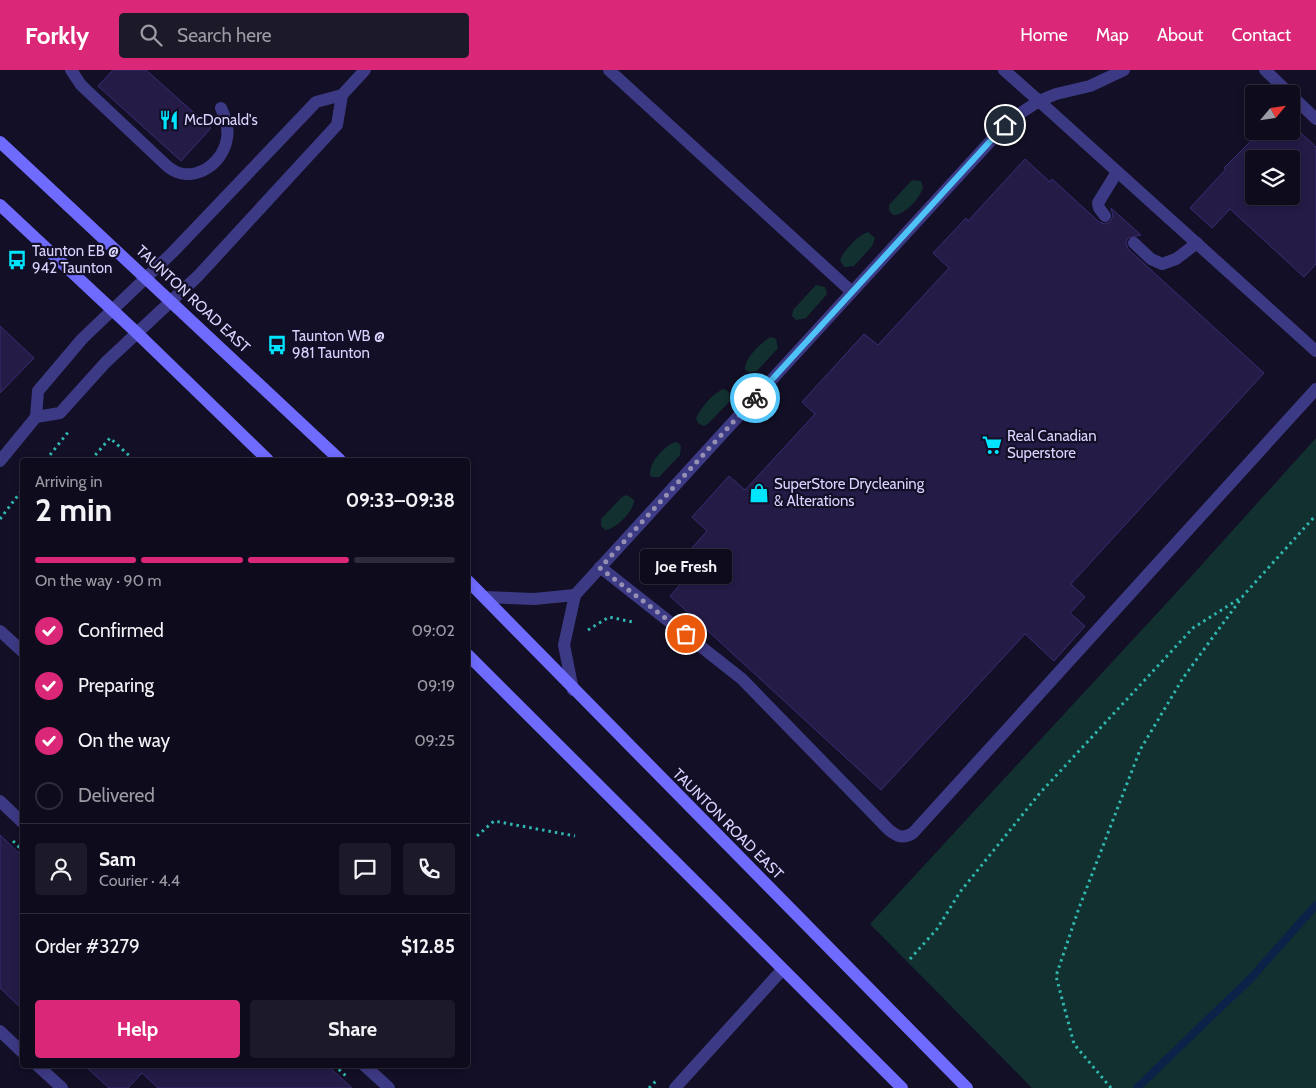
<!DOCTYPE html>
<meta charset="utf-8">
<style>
:root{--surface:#0e0b1c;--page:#1c1929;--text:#f1f3f6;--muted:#9b9ba3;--line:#2e2b3b;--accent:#db2777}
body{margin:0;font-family:Cabin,sans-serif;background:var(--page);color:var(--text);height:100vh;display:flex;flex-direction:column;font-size:19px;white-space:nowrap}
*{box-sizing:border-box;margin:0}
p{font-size:16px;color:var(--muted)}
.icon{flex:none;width:28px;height:28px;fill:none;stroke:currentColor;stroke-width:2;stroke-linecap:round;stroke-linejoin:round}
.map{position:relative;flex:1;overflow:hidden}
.details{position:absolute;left:20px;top:388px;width:450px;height:610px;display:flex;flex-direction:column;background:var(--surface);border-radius:5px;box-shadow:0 2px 8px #0003,0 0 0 1px var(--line)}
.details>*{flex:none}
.needle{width:32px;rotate:61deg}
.fabs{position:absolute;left:1245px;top:15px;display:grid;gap:10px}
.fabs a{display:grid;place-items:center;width:55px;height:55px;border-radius:5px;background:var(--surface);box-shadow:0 2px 8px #0003,0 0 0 1px var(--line);font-size:25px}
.pin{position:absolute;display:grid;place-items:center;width:42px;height:42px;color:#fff;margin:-21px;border:2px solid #fff;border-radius:50%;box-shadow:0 1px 5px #0007}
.courier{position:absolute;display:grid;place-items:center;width:50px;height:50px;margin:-25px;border:4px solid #4fc3f7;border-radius:50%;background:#fff;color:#222;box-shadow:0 1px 6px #0007}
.bubble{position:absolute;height:35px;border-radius:5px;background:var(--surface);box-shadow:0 2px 8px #0003,0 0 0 1px var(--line);font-size:16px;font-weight:800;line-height:35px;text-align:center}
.summary em{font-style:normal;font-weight:800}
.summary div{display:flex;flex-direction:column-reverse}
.summary{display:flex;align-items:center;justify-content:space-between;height:85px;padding:0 15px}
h1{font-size:32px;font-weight:800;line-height:38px}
.bar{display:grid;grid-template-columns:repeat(4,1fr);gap:8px 5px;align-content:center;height:60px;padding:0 15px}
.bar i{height:6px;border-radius:4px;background:var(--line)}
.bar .current{background:var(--accent)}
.bar p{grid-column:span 4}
.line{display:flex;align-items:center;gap:12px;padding:0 15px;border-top:1px solid var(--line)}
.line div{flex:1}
.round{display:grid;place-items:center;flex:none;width:52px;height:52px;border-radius:5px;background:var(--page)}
ol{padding:0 15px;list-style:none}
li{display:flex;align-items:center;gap:15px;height:55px}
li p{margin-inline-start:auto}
li .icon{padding:5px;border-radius:50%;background:var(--accent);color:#fff;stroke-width:4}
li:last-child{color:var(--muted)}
li i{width:28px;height:28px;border:2px solid var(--line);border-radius:50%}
.button{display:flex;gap:10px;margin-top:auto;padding:10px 15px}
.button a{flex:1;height:58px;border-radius:5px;background:var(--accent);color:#fff;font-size:20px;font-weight:800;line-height:58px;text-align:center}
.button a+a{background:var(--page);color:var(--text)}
header{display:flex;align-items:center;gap:30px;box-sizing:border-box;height:70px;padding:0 25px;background:var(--accent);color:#fff}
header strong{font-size:24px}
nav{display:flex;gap:28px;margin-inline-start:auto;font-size:18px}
.search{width:350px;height:45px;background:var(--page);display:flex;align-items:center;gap:12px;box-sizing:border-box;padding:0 18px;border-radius:5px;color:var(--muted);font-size:19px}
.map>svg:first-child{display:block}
.green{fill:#12302f}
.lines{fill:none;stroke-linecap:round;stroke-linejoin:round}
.stream{stroke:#0c2248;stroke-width:8}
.building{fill:#241b47;stroke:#3b2d73;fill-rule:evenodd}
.path{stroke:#2fb8b0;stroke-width:3;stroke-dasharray:2.5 4;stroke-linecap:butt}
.lane{stroke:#3d3a85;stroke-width:12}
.secondary{stroke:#6f6bff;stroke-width:12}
.done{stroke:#948fb3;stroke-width:5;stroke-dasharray:0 9}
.route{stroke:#4fc3f7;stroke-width:6}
.labels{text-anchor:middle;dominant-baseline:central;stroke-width:4.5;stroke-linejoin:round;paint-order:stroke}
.poi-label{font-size:15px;fill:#d9d4ff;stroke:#130f26;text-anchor:start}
.street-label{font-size:15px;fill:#d9d4ff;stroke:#130f26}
</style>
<header>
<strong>Forkly</strong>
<div class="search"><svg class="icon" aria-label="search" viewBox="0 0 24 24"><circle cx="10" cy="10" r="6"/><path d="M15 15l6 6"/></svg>Search here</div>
<nav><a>Home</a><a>Map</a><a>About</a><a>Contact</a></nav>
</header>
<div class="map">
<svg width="1316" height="1018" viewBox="0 0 1316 1018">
<rect width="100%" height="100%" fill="#130f26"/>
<g class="green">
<path d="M912,110L921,111L923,117C921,127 904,146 893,145L889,140V135Z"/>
<path d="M868,162L875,168L872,176L854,196L844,197L840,190C844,180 858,165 868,162Z"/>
<path d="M816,215L825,217L827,224L806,248L796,250L792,246L793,240Z"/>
<path d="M771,267L776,269L778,278L757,301L748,302L745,299C744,289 762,271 771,267Z"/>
<path d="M724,319L729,322L730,331L709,353L704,356L699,354L696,349C699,339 715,321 724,319Z"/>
<path d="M1316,368V1018H1032L870,854L1187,511Z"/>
<path d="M677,372L681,376L680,385L659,407H651C645,396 667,372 677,372Z"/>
<path d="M627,425L634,430C635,440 615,460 605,460L601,456V449L622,427Z"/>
</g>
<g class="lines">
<path class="stream" d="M1137,1018L1251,908L1316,835"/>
</g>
<g class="building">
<path d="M113,0H146L211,58L181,91L98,16Z"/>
<path d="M1261,61H1299L1316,77V194L1304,207L1230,139L1212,158L1190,138L1226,99L1224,98ZM1254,89H1291V126H1254Z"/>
<path d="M1025,89L1050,112L1052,109L1099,152L1105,154L1110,152L1113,146L1111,138L1141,165L1128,168L1126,172L1128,179L1264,303L1071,514L1085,527L1070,543L1085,556L1054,591L1025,564L881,720L670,526L694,499L683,488L707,461L692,447L729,406L745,420L815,344L802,332L864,264L878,275L949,198L933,183L966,148L968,151Z"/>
<path d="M0,256L34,288L0,323Z"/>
<path d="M0,765L22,786V939L0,918Z"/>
<path d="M84,995H327L352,1018H158L142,1003L128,1018H109Z"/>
</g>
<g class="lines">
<g class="path">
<path d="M46,390L69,361"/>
<path d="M91,390L110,368L134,390"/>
<path d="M0,449L22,420"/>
<path d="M588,560L609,547L633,552"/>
<path d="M477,766L494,751L575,766"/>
<path d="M13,771L22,780"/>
<path d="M910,889L937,859L960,822L1040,723L1193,558L1242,527L1316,445"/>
<path d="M334,995L346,1006"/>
<path d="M649,1018L656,1011"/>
<path d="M1111,1018L1074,974L1056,906L1079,838L1140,680L1183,608L1240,530"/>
</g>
<g class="lane">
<path d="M71,0L81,15L167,96C190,116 223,96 227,68C229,57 225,47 221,38"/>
<path d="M1004,0L1039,31L1056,24L1090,16L1124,0"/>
<path d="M1265,0L1290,24"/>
<path d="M1291,25L1316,49"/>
<path d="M1105,146L1099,138L1098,133L1117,102"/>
<path d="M1134,173L1151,189L1162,194L1176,189L1197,173"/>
<path d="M852,222L1010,50L1039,31L1316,281"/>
<path d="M36,347L60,343L106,292L198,206L337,55L342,25"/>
<path d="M0,391L36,347L38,321L82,269L173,182L316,32L342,25L365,0"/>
<path d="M600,497L742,609L889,760C898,767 903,769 913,763L1316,319"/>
<path d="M484,527L534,529L575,525"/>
<path d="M0,561L22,581"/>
<path d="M573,620L564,575L575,525L852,222L609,0"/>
<path d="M0,731L22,752"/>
<path d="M0,961L22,982"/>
<path d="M37,995L62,1018"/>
<path d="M364,995L389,1018"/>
<path d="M675,1018L782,900"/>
</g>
<g class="secondary">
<path d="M0,72L340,390"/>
<path d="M0,135L137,263L268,390"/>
<path d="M468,511L967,1018"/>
<path d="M468,585L902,1018"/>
</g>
</g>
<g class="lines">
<path class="done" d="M686,564L600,498L755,328"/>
<path class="route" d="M755,328L1005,55"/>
</g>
<defs>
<symbol id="restaurant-bare" viewBox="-9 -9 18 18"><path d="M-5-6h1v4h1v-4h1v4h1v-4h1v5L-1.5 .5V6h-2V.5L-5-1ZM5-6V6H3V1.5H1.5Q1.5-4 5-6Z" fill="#00e5ff" stroke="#130f26" stroke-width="2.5" paint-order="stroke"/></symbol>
<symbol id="bus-bare" viewBox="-9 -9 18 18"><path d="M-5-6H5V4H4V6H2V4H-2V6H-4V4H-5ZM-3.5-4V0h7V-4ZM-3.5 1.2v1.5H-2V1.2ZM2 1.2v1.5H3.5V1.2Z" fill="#00e5ff" stroke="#130f26" stroke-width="2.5" paint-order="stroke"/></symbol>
<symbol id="supermarket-bare" viewBox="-9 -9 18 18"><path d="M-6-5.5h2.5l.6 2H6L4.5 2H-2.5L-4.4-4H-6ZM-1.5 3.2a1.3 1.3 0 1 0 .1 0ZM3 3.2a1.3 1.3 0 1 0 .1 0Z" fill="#00e5ff" stroke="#130f26" stroke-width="2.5" paint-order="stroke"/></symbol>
<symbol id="shop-bare" viewBox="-9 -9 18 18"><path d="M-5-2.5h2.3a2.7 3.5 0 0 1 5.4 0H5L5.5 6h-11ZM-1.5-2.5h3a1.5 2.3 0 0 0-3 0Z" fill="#00e5ff" stroke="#130f26" stroke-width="2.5" paint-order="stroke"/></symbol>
</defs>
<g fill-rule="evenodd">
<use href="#restaurant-bare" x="155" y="36" width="28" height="28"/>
<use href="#bus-bare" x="3" y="176" width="28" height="28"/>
<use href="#bus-bare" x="263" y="261" width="28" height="28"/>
<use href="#supermarket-bare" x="978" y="361" width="28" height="28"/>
<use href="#shop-bare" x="745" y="409" width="28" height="28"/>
</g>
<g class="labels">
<g class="poi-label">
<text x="184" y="50">McDonald's</text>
<text x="32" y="181">Taunton EB @<tspan x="32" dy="17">942 Taunton</tspan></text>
<text x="292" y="266">Taunton WB @<tspan x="292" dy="17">981 Taunton</tspan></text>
<text x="1007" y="366">Real Canadian<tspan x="1007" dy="17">Superstore</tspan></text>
<text x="774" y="414">SuperStore Drycleaning<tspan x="774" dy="17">&amp; Alterations</tspan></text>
</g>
<g class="street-label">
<text transform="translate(193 229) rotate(43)">TAUNTON ROAD EAST</text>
<text transform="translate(728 754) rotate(45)">TAUNTON ROAD EAST</text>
</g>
</g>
</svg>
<div class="fabs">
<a><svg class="needle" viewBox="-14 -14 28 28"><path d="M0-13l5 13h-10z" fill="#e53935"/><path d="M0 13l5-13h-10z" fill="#9b9ba3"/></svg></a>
<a><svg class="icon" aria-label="layers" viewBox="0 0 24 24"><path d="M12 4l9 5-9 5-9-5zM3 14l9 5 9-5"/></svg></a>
</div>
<div class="pin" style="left:686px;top:564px;background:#ea580c"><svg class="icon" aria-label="bag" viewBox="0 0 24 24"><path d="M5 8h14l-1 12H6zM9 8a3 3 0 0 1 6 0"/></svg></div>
<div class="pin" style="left:1005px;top:55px;background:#1f2937"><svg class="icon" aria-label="home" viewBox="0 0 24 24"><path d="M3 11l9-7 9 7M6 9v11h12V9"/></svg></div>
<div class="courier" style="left:755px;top:328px"><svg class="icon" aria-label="bike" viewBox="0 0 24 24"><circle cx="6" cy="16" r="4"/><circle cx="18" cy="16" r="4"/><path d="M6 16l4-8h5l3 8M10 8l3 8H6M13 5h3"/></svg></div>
<div class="bubble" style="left:640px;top:479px;width:92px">Joe Fresh</div>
<section class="details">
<div class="summary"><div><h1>2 min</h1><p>Arriving in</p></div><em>09:33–09:38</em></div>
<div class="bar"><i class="current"></i><i class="current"></i><i class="current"></i><i></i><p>On the way · 90 m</p></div>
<ol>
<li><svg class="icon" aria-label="check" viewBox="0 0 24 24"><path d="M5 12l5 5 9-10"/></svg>Confirmed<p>09:02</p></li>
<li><svg class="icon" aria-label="check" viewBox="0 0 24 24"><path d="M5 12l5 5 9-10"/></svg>Preparing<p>09:19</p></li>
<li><svg class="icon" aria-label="check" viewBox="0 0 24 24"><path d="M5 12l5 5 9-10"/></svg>On the way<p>09:25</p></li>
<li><i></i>Delivered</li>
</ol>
<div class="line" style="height:90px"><a class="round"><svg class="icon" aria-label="person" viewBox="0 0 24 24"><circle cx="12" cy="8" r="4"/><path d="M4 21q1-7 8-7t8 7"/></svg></a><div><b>Sam</b><p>Courier · 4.4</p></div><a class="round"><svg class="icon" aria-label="chat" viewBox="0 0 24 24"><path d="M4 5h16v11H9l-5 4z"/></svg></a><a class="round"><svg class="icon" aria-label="phone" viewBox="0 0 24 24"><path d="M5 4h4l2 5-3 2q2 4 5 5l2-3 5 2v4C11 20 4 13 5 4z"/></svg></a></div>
<div class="line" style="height:65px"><div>Order #3279</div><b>$12.85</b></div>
<div class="button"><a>Help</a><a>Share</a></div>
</section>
</div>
